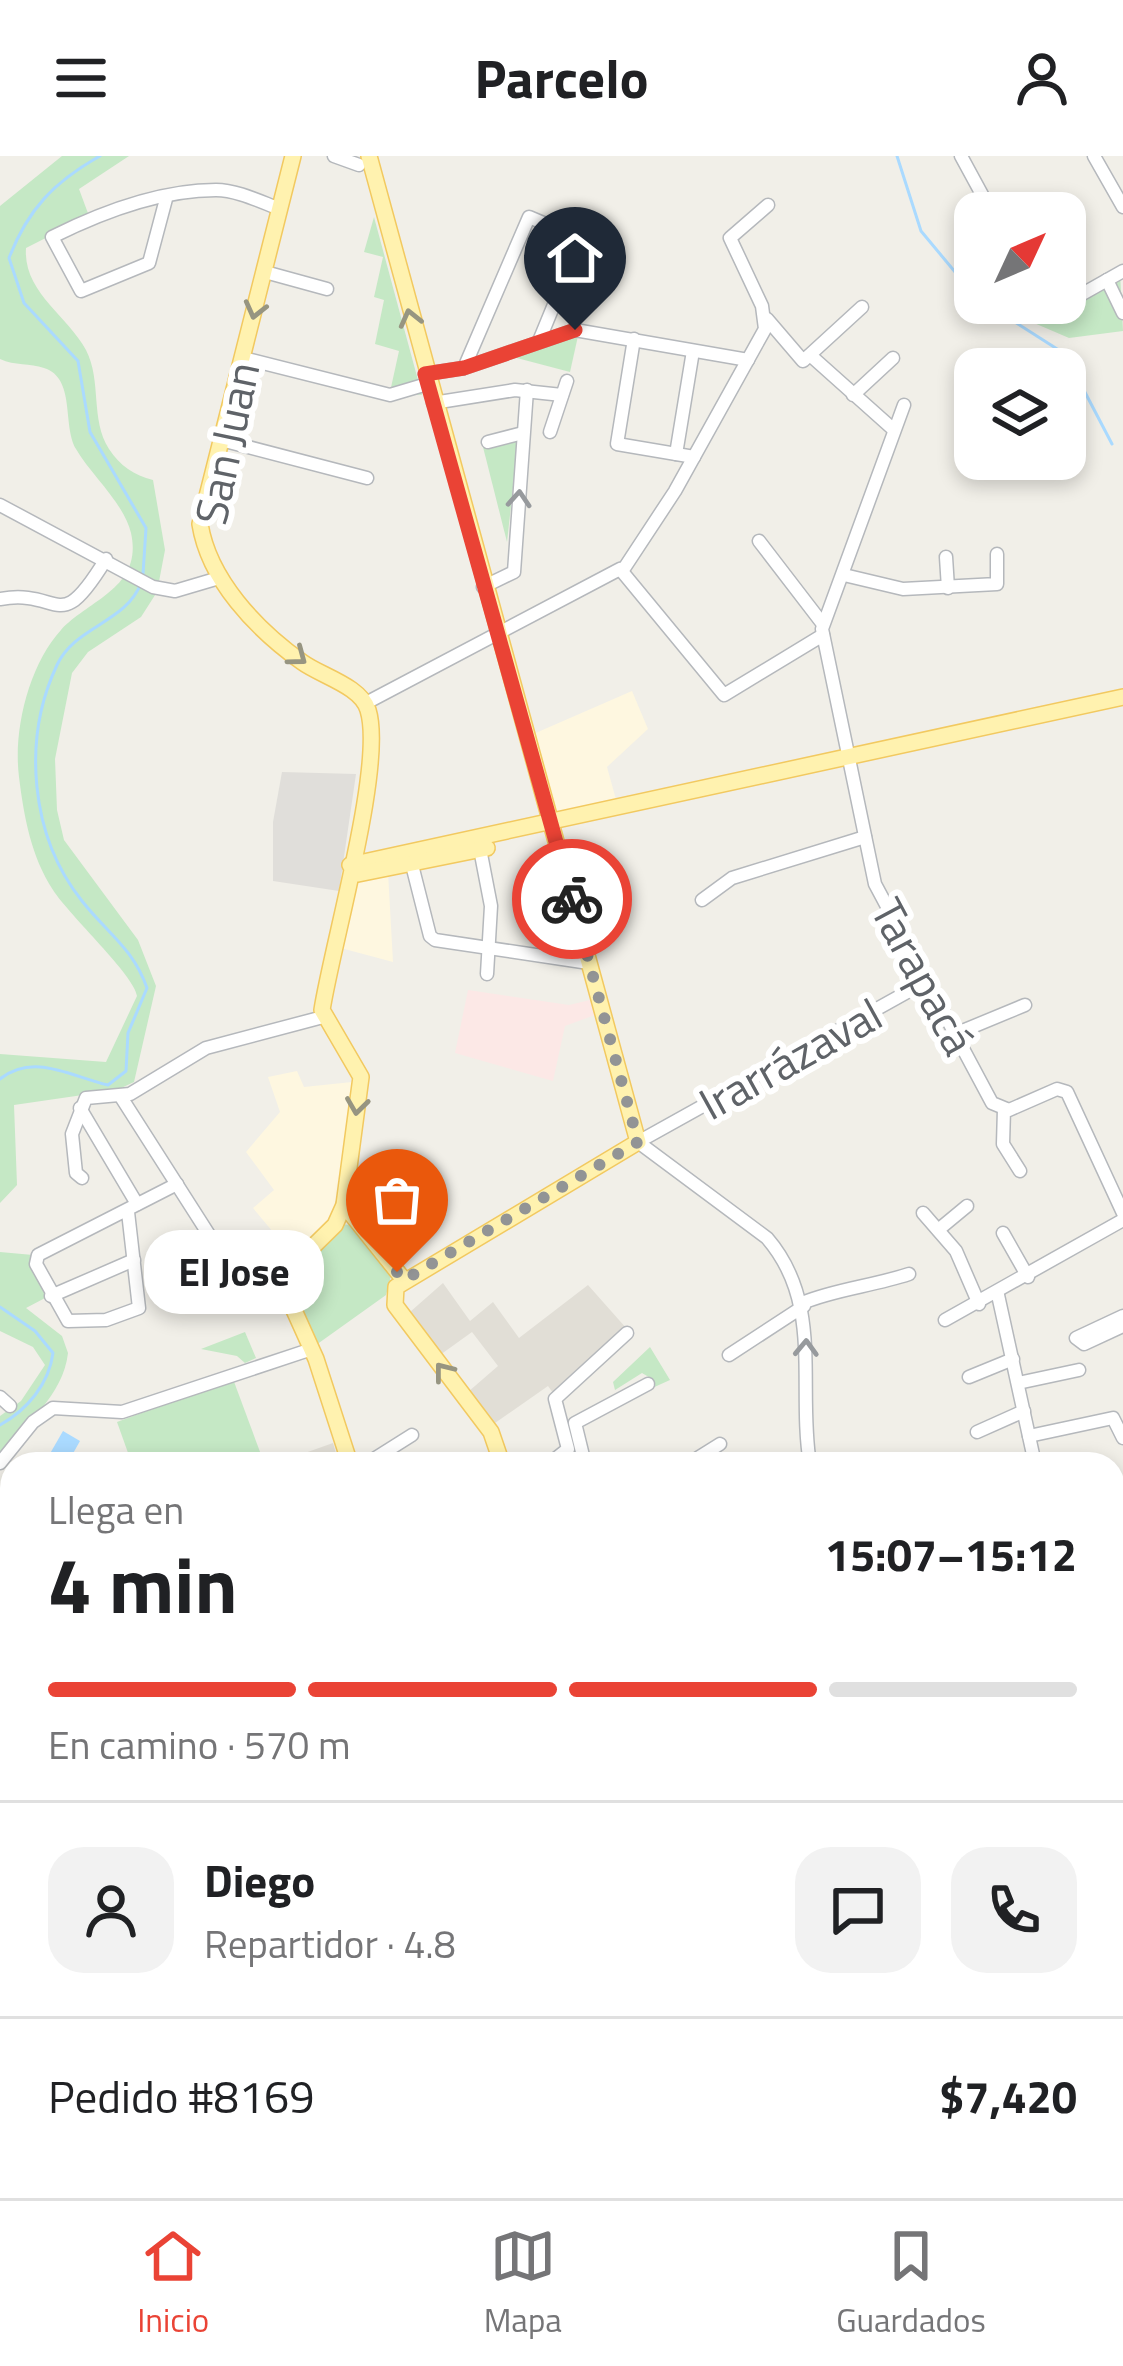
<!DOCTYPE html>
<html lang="es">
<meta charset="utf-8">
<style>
:root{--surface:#fff;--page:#f2f2f2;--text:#202124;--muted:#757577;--line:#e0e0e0;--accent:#ea4335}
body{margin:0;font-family:"Titillium Web",sans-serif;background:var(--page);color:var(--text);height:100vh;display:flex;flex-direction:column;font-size:45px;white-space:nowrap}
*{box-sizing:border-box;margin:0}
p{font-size:39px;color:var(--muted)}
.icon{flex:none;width:66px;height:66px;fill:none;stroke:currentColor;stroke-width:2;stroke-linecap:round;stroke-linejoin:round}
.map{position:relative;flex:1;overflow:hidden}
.drawer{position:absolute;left:0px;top:1296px;width:1125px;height:747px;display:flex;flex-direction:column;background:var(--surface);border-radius:36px 36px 0 0;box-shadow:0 6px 18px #0003}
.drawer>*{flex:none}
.needle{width:78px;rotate:46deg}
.buttons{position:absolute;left:954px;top:36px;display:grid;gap:24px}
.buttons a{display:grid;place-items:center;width:132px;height:132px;border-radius:24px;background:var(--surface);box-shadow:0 6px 18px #0003;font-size:60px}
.pin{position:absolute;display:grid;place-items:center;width:102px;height:102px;color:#fff;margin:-123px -51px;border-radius:50% 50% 50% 0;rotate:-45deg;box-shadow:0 0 12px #0007}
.pin .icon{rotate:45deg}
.courier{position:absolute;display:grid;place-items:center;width:120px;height:120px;margin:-60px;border:9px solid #ea4335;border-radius:50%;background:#fff;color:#222;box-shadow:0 3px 15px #0007}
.bubble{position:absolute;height:84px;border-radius:36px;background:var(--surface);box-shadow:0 6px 18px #0003;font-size:39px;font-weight:700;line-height:84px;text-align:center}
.overview em{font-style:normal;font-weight:700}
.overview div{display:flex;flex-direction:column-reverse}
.overview{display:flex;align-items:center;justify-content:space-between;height:204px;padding:0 48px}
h1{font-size:78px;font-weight:700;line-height:90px}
.bar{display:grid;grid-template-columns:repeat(4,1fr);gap:18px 12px;align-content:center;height:144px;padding:0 48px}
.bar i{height:15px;border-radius:9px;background:var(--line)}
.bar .on{background:var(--accent)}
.bar p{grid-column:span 4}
.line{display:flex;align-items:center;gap:30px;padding:0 48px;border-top:3px solid var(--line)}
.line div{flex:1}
.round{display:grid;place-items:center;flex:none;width:126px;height:126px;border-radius:36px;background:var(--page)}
header{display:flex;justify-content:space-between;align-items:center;height:156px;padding:0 48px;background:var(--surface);font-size:54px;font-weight:700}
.menu{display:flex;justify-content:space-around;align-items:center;height:168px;border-top:3px solid var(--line);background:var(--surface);font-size:33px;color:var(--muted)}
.menu a{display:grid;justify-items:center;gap:6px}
.menu .on{color:var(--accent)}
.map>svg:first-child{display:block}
.commercial{fill:#fef7e0}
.industrial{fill:#e0deda}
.education{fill:#e1ded6}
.medical{fill:#fce8e6}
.green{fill:#c5e8c5}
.water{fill:#aadaff}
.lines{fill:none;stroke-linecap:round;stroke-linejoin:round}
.stream{stroke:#aadaff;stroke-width:3}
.canal{stroke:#aadaff;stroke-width:9}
.minor-casing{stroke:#b5b8bc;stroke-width:15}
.major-casing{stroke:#f2c960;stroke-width:18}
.minor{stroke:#fff;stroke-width:12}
.major{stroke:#fff2af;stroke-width:15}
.oneway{stroke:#979581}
.oneway2{stroke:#979a9d}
.done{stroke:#929495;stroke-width:12;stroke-dasharray:0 21.6}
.route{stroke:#ea4335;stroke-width:15}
.labels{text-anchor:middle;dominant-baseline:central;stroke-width:12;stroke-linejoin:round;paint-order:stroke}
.street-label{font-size:45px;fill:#5f6368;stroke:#fff}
</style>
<header><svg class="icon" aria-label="menu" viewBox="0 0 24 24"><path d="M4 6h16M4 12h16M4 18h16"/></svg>Parcelo<svg class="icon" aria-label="person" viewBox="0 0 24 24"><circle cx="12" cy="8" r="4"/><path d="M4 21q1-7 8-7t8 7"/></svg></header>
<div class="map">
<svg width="1123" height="2042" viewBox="0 0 1123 2042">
<rect width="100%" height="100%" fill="#f1efe8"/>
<g class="commercial">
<path d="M632,535L648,573L607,611L617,647L555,659L531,579Z"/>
<path d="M388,716L393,806L337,791L350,724Z"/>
<path d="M297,915L304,931L352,926L340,1054L279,1113L252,1092L273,1076L253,1052L274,1034L246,996L280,956L268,921Z"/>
</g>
<path class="industrial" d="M282,616L356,618L339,735L273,725V666Z"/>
<g class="education">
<path d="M443,1127L470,1165L493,1146L519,1182L588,1129L627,1173L553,1237L548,1230L495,1267L468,1236L498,1210L472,1176L440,1199L410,1156Z"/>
<path d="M333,1287L339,1308H274Z"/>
</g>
<path class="medical" d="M468,834L569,849L590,844L595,859L565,870L553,925L455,897Z"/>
<g class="green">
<path d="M62,0H129L79,33L89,60L26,92C23,136 67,159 86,194C102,225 90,263 109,293C120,310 134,319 153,324L165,394L157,436L141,461L88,496L72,517L55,603L57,654L64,684L138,784L156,830L134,926L117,934L14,949L17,1029L0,1047V898L106,906L137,840C135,820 69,759 53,734C31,700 24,661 19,621C13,574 29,509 61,474C90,443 143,432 131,377C124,347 91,319 76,293C62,269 76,222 44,212C30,207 15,210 0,203V50Z"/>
<path d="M374,61L422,239L390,236L399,195L375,188L384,144L374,141L383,101L364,96Z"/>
<path d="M1120,116L1123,175L1069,182L1004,154L1011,147H1065V138L1073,141Z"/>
<path d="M573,179L578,180L570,216L513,201Z"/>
<path d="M519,278L507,386L482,287Z"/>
<path d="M342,1068L350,1069L392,1116L386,1139L316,1189L285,1120Z"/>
<path d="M0,1096L33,1099L47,1141L26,1152L62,1180L68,1197C63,1240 26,1267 0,1300V1260L21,1245L45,1209L33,1191L0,1175Z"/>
<path d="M245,1176L256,1202L245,1207L237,1200L201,1193Z"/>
<path d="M650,1191L670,1224L650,1233L654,1224L642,1217L615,1234L613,1226Z"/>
<path d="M233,1223L263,1304L132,1308L117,1266Z"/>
<path d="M1113,1351L1123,1352V2041L805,2042L801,2031H1113Z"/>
</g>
<path class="water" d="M63,1275L80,1285L67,1308H44Z"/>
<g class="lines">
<g class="stream">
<path d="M100,0C54,26 28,53 9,102L24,147L78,205L90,276L146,372L143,418"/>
<path d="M897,0L921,75L975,140"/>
<path d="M985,147L1065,198L1112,288"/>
<path d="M0,923C34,896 72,921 108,929L126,915L128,877L147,832C133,792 107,777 82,745C30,680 22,583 57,509C75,470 126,467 141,427"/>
<path d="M0,1151L35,1175L53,1197C49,1228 27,1254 0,1269"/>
<path d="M0,1429L12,1432"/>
<path d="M343,2042L351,2031"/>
</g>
<g class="canal">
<path d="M1113,1365L1123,1369"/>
<path d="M1113,1434L1117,1460L1113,1472"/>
<path d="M1113,1686L1123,1685"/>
<path d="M0,1964L12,1961"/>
<path d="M167,2031L172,2042"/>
<path d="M480,2042L491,2031"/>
<path d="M596,2042L605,2031"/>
</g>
<defs>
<g id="minor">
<path d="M334,0L359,9"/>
<path d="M961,0L992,57"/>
<path d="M1094,0L1123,51"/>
<path d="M166,43L149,107L81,135L52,81C102,56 160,34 216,34C237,34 261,46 280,53"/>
<path d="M265,116L327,133"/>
<path d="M1107,124L1123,157"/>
<path d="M1065,138L1077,141L1123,115"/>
<path d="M767,163L803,205L862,151"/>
<path d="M634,183L617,288L694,301"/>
<path d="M810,199L894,274"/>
<path d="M243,202L390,239L427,228"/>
<path d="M464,212L529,61L581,83L539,185"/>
<path d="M425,218L464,212L575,174L748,204"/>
<path d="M853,239L893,202"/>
<path d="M433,247L515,234L562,239"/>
<path d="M904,249L822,473L875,728L992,947L1009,954L1057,933L1067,936L1123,1057"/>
<path d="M550,276L567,225"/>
<path d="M221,284L367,322"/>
<path d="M488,286L523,277"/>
<path d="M676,298L693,195"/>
<path d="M0,349L153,431L175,435L219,422"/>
<path d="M759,385L822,467"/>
<path d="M946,401L948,432"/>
<path d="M623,414L675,335L765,173L762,150L730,82L768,49"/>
<path d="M844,419L903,433L997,428V398"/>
<path d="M483,431L514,416L527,234"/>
<path d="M0,443C63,432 57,483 106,403"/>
<path d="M366,547L620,413L724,539L823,479"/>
<path d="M480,693L491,750L487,818"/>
<path d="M412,709L430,780L435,784L589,807"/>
<path d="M702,744L732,722L865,681"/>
<path d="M955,878L1025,849"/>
<path d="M121,941L213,1085"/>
<path d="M80,952L137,1048"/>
<path d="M1004,953L1003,988L1020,1015"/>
<path d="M82,1022L76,1017L72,978L86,942L130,938L206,892L323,861"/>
<path d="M128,1056L139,1152L106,1164L68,1165L36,1108L38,1099L177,1028"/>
<path d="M923,1057L956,1095L979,1148"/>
<path d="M938,1074L967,1050"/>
<path d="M1003,1077L1028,1121"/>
<path d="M998,1139L1034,1303"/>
<path d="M51,1140L134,1104"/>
<path d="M802,1147C836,1133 873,1130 909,1118"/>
<path d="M1123,1160L1076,1182L1084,1188L1123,1170"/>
<path d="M945,1164L1123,1064"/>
<path d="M729,1199L804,1150"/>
<path d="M969,1221L1013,1203"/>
<path d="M1018,1227L1079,1214"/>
<path d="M0,1241L10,1250"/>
<path d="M977,1276L1024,1255"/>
<path d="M1029,1280L1113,1262L1123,1282"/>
<path d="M0,1307L33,1266L53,1252L122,1256L312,1193"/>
<path d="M366,1308L412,1279"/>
<path d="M549,1308L568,1293L555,1243L627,1177"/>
<path d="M585,1308L575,1267L648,1228"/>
<path d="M688,1308L720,1288"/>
<path d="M810,1308C797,1230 824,1148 767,1082L638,986L927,825"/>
<path d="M1113,1346H1123"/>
<path d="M0,1446L12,1461"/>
<path d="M0,1614L12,1607"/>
<path d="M0,1690L12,1681"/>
<path d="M1113,1955L1123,1960"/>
<path d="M0,2007L12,2002"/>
<path d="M774,2031L779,2042"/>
<path d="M52,2042L78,2031"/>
<path d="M440,2042L446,2031"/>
<path d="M587,2042L596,2031"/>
<path d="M611,2042L623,2031"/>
</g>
<g id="major">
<path d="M293,0L200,368C209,424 256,473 302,506C321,520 361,530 368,554C385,608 332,789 322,854L361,921L344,1049L335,1069L280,1123L316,1203L350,1308"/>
<path d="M369,0L638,986L396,1131L395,1149L491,1276L502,1308"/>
<path d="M350,709L1123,541"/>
<path d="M358,718L487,692"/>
<path d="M344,1049L404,1124"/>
<path d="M90,2031L98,2042"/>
</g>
</defs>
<use href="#minor" class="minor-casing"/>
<use href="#major" class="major-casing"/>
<use href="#minor" class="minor"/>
<use href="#major" class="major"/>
</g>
<defs><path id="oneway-chevron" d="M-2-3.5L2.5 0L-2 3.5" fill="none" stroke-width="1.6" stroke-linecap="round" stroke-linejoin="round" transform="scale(3)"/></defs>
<g class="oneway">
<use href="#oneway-chevron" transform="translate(255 154) rotate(104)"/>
<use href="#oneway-chevron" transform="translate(410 162) rotate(-104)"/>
<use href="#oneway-chevron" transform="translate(298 501) rotate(37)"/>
<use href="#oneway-chevron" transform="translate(357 950) rotate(98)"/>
<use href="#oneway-chevron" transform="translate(443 1215) rotate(-128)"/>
</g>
<g class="oneway2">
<use href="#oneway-chevron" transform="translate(519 343) rotate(-86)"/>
<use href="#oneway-chevron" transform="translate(806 1192) rotate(-88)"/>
</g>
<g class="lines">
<path class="done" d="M397,1116L404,1124L638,986L572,743"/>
<path class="route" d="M572,743L425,218L464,212L575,174"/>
</g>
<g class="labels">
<g class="street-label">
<text transform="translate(226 287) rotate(-78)">San Juan</text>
<text transform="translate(924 820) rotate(62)">Tarapacá</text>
<text transform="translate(790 902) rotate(-29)">Irarrázaval</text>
</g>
</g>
</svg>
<div class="buttons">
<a><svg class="needle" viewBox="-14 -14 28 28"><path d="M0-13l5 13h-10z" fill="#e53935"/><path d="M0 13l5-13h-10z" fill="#757577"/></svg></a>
<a><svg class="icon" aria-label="layers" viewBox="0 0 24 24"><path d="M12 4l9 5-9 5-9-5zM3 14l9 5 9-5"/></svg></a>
</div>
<div class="pin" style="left:397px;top:1116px;background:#ea580c"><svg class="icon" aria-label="bag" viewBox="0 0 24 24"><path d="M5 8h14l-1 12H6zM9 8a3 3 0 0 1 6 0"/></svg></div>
<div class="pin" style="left:575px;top:174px;background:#1f2937"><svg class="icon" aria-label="home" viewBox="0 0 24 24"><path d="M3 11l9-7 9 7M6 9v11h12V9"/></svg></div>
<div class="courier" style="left:572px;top:743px"><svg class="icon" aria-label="bike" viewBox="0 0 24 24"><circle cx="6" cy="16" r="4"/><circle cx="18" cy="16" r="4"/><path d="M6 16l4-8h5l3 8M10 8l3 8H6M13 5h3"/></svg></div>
<div class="bubble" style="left:144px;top:1074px;width:180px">El Jose</div>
<section class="drawer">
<div class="overview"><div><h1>4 min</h1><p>Llega en</p></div><em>15:07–15:12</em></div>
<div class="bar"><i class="on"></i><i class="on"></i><i class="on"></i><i></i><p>En camino · 570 m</p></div>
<div class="line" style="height:216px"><a class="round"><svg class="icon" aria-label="person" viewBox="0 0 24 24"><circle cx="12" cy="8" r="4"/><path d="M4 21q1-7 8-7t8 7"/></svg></a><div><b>Diego</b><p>Repartidor · 4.8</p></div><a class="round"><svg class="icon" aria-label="chat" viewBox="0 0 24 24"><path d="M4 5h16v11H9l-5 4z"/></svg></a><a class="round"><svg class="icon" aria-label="phone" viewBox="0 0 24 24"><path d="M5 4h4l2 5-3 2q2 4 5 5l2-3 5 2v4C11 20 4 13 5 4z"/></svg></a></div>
<div class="line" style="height:156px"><div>Pedido #8169</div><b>$7,420</b></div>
</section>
</div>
<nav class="menu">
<a class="on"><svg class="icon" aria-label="home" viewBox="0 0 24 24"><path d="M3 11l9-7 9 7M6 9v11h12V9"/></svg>Inicio</a>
<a><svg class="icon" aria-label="map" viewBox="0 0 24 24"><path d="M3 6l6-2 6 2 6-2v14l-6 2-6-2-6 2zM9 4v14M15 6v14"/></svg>Mapa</a>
<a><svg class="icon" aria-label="saved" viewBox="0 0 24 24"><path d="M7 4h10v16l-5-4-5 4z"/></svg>Guardados</a>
</nav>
